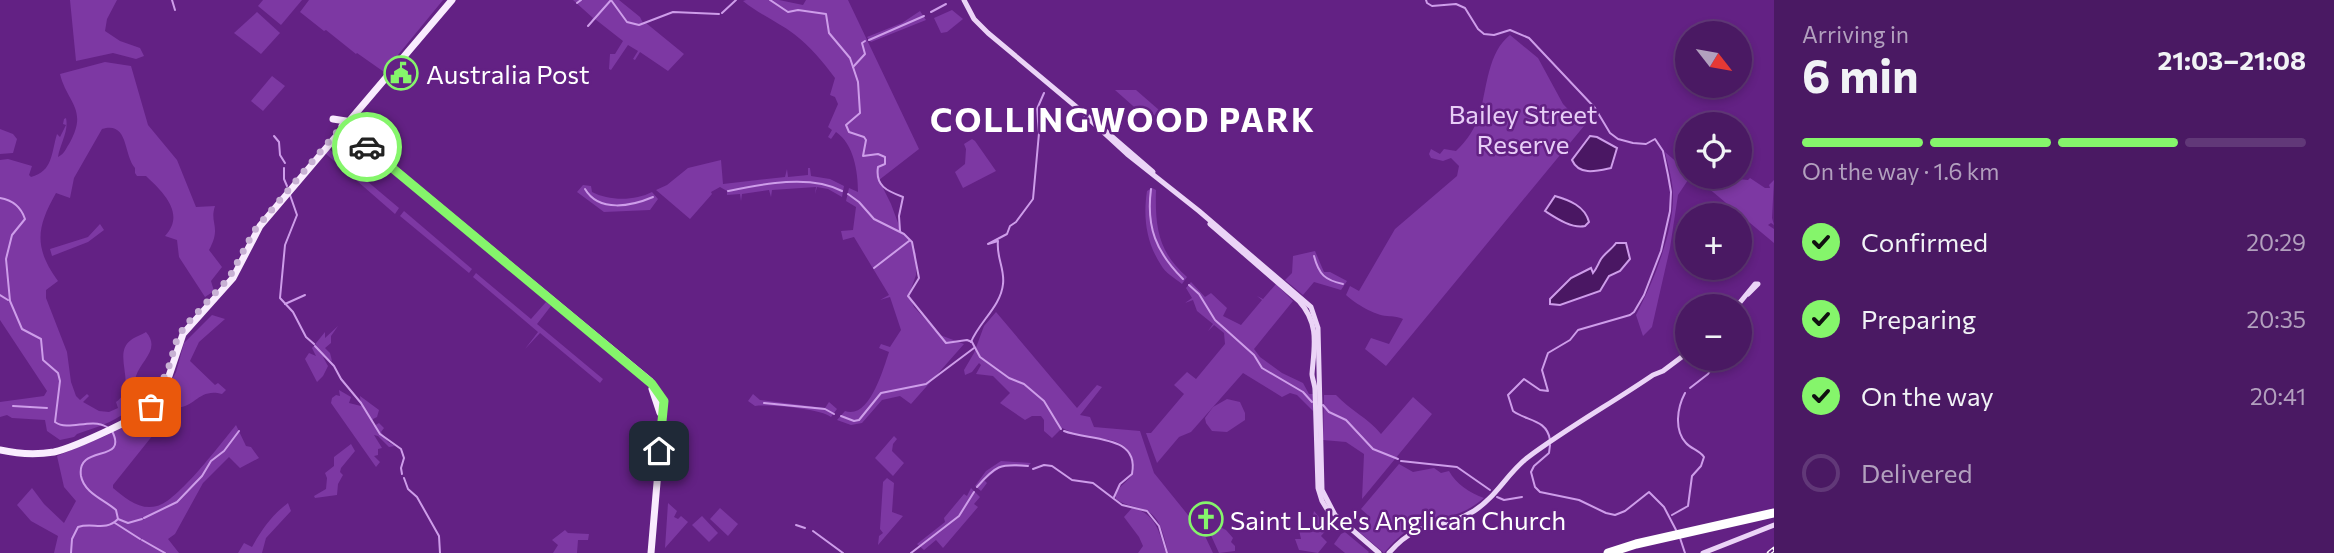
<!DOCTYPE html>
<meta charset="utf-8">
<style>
:root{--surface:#4a1963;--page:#512269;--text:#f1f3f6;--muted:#b2a0be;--line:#613878;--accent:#85f56b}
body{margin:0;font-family:Commissioner,sans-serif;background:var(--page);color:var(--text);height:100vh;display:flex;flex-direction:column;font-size:26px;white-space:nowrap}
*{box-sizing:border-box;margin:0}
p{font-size:23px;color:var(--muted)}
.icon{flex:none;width:38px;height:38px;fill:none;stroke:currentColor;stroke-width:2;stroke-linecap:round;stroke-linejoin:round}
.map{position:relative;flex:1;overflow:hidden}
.panel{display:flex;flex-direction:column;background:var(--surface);width:560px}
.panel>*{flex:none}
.needle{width:46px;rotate:121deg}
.tools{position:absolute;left:1675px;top:21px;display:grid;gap:14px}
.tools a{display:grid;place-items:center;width:77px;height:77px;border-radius:50%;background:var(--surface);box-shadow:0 4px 10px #0003,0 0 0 2px var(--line);font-size:35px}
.pin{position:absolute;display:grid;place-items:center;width:60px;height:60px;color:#fff;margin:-30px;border-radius:14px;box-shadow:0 4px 10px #0006}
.courier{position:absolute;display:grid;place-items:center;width:70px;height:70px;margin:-35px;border:5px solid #85f56b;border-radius:50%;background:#fff;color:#222;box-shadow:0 2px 9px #0007}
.head em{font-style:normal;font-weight:700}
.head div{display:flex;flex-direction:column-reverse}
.head{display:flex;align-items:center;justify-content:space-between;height:119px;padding:0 28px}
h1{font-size:46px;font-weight:700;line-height:52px}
.bar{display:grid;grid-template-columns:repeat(4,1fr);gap:10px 7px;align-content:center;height:84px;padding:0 28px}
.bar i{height:9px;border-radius:5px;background:var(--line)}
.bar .current{background:var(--accent)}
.bar p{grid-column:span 4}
ol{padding:0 28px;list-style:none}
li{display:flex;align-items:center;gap:21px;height:77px}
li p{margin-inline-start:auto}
li .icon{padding:7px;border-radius:50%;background:var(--accent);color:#111;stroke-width:4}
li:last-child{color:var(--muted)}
li i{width:38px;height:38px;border:4px solid var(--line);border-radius:50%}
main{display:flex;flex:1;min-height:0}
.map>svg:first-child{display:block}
.green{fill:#7d38a3}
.water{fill:#4a1763;stroke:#ce9dea;stroke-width:2}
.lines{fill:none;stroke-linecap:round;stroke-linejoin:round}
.stream{stroke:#ce9dea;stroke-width:2}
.secondary{stroke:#ebd4f7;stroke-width:5}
.primary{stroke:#f9ecfe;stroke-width:7}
.motorway{stroke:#fff;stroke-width:9}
.rail-casing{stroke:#fff;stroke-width:4.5}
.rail{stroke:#632184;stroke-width:2;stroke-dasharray:5;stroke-linecap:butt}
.done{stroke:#c8b1d4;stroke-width:7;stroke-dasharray:0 12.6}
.route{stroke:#85f56b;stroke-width:9}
.labels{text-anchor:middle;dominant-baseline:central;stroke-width:5;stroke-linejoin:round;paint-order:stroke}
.poi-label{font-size:26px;fill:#fff;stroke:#632184;text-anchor:start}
.park-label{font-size:26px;fill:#e8cef7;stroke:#632184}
.district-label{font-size:33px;font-weight:bold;letter-spacing:2px;fill:#fff;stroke:#632184}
</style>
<main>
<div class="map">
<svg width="1774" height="553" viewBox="0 0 1774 553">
<rect width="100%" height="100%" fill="#632184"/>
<g class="green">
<path d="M70,0H117L107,19L105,31L120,41L140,48L144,56L136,59L113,53L76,61Z"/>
<path d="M263,0H302L281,25L258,6Z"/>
<path d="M309,0H443L384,72L357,53L356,54L326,30L324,31L300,12Z"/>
<path d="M573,0H619L640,17L643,23H646L684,54L668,71L640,52L635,60L633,59L638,51L628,45L611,70L609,69L610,54H615L623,41L595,19L589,26L593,18Z"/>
<path d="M746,0H779L803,5L806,0H848L919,149L879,180L891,204L901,231L912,243L916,254V275L909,295L914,307L940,335L964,344L911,404L900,396L882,400L862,423L851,425L837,420L845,411C869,420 883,370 889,352L879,348L881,344L890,347L901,330L890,297L880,300L889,295L854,237L843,240L841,231L853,230L856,207L846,201L849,188L858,192C858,172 854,144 836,132L831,139L828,137L832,130L828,127L838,104L835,97L830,95L835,78C823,62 810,46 794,34C778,22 759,14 743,1Z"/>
<path d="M952,10L963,19L947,32L941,33L934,18Z"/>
<path d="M920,11L926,20L871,42L867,37L902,23Z"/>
<path d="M257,12L280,33L261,54L234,33Z"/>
<path d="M1510,35L1538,58L1563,104L1584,126L1386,366L1365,349L1371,338L1389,344L1403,319C1396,316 1394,317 1387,316C1374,315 1356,304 1346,295L1350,286L1359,291L1395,229L1457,176L1459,166L1451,158L1443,161L1431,158L1429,154L1431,149L1440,154L1444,149L1456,151C1467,141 1476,127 1480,113C1487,87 1488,52 1510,35Z"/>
<path d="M105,62L131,66L148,125L177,160L196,207L215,206C209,224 222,226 209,250L222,267L211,281L214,291L205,297L179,257L177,240L165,236C186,214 163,192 146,176H137L135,173V168C123,154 129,121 102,129L74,178L70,198L56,193C36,228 34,248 58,281L46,290V298L67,352L71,382L76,396L80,400L87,394L89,396L83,402L99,411L109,412L118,408L116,402C139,387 111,354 131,340C134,337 142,335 146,332C161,349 141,360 136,376C131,389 140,400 127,411C113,423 94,428 77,434L74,437L60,440L47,431L45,420L12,418L7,415L0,417V402L44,396L47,391L0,320V160L8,159L32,166L29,175L31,177C53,171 51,154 57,134L60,137L66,125L63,124L64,119L66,118C69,131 60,144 58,157C65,153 65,150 69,144C89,109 67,103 60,74Z"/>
<path d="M272,76L285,86L263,111L251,101Z"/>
<path d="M1115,90H1136L1159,110L1152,118L1141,113Z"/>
<path d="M0,129L13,134L17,139L13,153L0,154Z"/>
<path d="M972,139L975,141L996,171L963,188L955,172L965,164L966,149L964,144Z"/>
<path d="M329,149L399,208L395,214L325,153Z"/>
<path d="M1665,152L1687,171V177H1690L1678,195L1670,248L1652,327L1643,336L1636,315C1653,283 1674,231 1673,195C1673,180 1668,166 1665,152Z"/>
<path d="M721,160L723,184L785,177L787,169L788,177L808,175V168H810L811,176L830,179L844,186L842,197L828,189L817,187L815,194L816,187L772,190L771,197L769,190L742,194L741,201L740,194L727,195V191L720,187L711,192L712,194L690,219L656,190L667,185L688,168Z"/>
<path d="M1695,177H1719L1730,186L1737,179L1748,180L1750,178L1765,188H1770L1769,185L1774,180L1772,218L1774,225L1771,223L1768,225L1774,229V243Z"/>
<path d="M583,185L591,186L592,192C609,201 635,201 652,192L658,199L650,210L604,212L577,192Z"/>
<path d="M1152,188L1156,190C1155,227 1158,252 1187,277L1182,284C1175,278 1165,273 1161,265C1146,242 1143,217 1147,191Z"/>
<path d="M404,211L472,269L469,273L400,216Z"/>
<path d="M100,224L104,230L88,242L52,256L50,249L88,237Z"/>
<path d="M1315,251L1324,272H1330L1347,281L1341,290L1314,282L1303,295L1285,280L1292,273L1293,256Z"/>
<path d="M476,273L531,319L546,302L551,306L537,324L603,379L600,383L540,333L525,349L538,332L473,277Z"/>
<path d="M1191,282L1205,297L1211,293L1227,308L1223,316L1241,325L1262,300L1257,296L1263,299L1276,284L1293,301L1254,349L1260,357L1282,373L1303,383L1309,394H1313V411L1297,395L1290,393L1282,397L1243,373L1191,432L1179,437L1157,463L1146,433H1151L1184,394L1174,385L1187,372L1196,379L1225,344L1224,333L1214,325L1208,331L1213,324L1197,311L1193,300L1185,303L1192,298L1186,288Z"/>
<path d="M996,312L1077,408L1097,385L1102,387L1080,415L1090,417L1094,427L1140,431L1154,473L1205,536L1213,553H1168C1164,537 1161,515 1143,509C1133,506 1124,505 1116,499L1115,494C1120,485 1129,481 1133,473C1135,468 1134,462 1132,457C1123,435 1097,440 1078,435C1073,433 1067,430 1062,428L1052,438L1044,431V420L1041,416H1032L1025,420L1000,403L1010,393L993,376L976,374L981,365L979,363L972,372L965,375L964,370L974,353L984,326Z"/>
<path d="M212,315L225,319L199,342L190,361L215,385L218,383L226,390L222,394C193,386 194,420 160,402L176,372L184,343Z"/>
<path d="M338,326L331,336V343L325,348L330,353L332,361L323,357L328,366L323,376L317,382L305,359L309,353L316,356L312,348L325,332V338Z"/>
<path d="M339,390L351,397L349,403L361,406L360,396L379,410L377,417L373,419L372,423L374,426L379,423L384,428L381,432L388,442L395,446L389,447L378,436L374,435L382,448L378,449V455L374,456L380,462L376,467L331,403L332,398L336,395L340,396Z"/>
<path d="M753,394L760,400L825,408L829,402L837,409L831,417C821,409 769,404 755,406L748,401Z"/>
<path d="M1324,395H1336C1350,410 1368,418 1381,434L1413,397L1432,414L1362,499L1364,454L1346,442L1323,440Z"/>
<path d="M1227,399L1240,402L1245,413V420L1227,432L1212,431L1206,423L1205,418L1213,407Z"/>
<path d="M154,412L162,416L161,425L113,485V488C125,498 140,511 157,506C177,502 222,442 236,425L246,446L251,447L259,458L240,468L229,457L203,483L175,534L168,539L179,553H54L58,536L31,521L17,505L32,488L44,504L64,523L76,501L64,487L57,456L103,437Z"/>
<path d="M894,436L897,439L893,444L892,451L904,463L893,476L875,458Z"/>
<path d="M351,444L355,451L341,468L340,472L343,475L338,484L337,495L315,498L314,496L326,489L327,478L325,473L334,466V457Z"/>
<path d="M1001,461L1031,463L1027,467L1002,466L984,480L987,483L981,491L975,486L986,471Z"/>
<path d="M1399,464L1413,472L1434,468L1441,473L1449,471C1456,484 1470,493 1484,498C1458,520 1441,515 1413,528C1401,533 1393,543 1384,553L1358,531L1370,517L1361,509Z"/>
<path d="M887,478L894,483L892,512L903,516L878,545L879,536L883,533L880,529L883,482Z"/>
<path d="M971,488L980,497L974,504L978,507L943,548L936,540L924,550L917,544L945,522L944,518L964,494L967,496Z"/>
<path d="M288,503L291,511L266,538L262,553H238L244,543L252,547C262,529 272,515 288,503Z"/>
<path d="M668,503L677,511L674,517L678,519L681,516L688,522L665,548Z"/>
<path d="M720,508L738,524L728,536L710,519Z"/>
<path d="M1132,508C1156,513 1159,532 1166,553H1138L1143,546L1139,537L1124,517Z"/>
<path d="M1314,511L1328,528L1321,536L1327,542L1318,553L1299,550L1295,539H1301L1299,530L1304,528L1311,532L1315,531V526L1311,524Z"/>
<path d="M702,516L718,533L709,542L692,525Z"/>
<path d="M1218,526L1226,530L1233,538L1231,542L1235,546V551L1219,553L1209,531Z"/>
<path d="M565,530L568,533L589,534L588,540H578L577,553H553L558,545L552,540Z"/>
<path d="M1345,532L1369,552L1368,553H1345L1334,544L1341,534Z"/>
</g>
<g class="water">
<path d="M1590,136L1597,137L1617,148L1611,168C1597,171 1579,176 1572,160Z"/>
<path d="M1555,196C1569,200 1585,206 1589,222L1585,226C1572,229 1556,218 1545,211Z"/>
<path d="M1616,243H1626L1630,259L1620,271L1609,276L1600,291L1560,305L1550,304V299L1571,278L1591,268L1593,273C1597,268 1598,264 1601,259C1605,253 1612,249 1616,243Z"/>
</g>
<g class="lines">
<g class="stream">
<path d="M172,0L175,10"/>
<path d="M611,0L627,22L639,25L673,12L719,14"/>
<path d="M770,0L788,12L798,10L826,14L829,33L850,58L858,82L860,113L846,125L849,132L864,137L866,140L863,156L878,154L885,157V164L878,167C875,186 887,191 903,197L899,216L900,231"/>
<path d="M1426,0L1427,3L1432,6L1456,4L1465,8L1478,29L1484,34L1494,35L1510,30L1529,38L1595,108L1610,133L1618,139L1633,143L1646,144L1655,139L1663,151L1668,175L1671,192L1670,211L1661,251L1644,295L1634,312L1630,315L1578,330L1570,340L1548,353L1542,370L1548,391L1540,390L1524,379L1508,395L1513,411C1526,421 1547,419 1550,440"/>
<path d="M577,3L581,0"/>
<path d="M931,12L946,4"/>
<path d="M722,13L736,0"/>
<path d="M588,26L611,0"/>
<path d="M869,40L924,16"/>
<path d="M853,67L865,54L862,43L865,41"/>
<path d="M274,136L279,142L280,155L285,163"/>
<path d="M284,168V179L287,186"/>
<path d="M585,189C599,213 632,206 653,197"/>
<path d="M1151,189C1146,227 1156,252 1183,279"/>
<path d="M728,191C762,184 810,174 842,191"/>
<path d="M848,194L859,202L874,219L904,234L912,242L919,278L908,296L946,343L967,340L972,342L980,357L1009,378L1024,384L1044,401L1061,429"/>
<path d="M290,195L297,215L285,245L280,298L293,312L306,337L314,344"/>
<path d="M0,198C12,200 21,207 25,219L12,235L6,259L10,301L22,329L41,339L43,360L58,373L60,381L55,422C69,432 90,417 107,427"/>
<path d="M1314,256C1319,275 1325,280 1343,284"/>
<path d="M874,268L909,241"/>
<path d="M1189,285L1199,294L1215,320L1254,355L1262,368L1303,392L1312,402"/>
<path d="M0,295L8,300"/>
<path d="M285,304L305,295"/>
<path d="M971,342C979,322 1001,306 1003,284C1005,269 996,257 998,241L988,244L1007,234L1010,226L1016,222L1033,199L1039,133L1037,109L1044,93"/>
<path d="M315,346L334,366L341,379L361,403L380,434L401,449L404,458L401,468L402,474"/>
<path d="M1690,388L1708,374L1718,359"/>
<path d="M764,403L825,409L834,414"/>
<path d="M1323,405L1329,412L1346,420L1373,449L1398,459"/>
<path d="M13,406L47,408"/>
<path d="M841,416L854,421L859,420L881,393L926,384L974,348"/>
<path d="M1064,431C1089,441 1140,434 1132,474L1120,484L1114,497"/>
<path d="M1550,445L1549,453L1534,466L1531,472L1535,487L1540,492L1579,500L1606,513L1615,515L1625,511L1649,492L1664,507L1676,530"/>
<path d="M1401,461L1457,467L1490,490"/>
<path d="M1033,469L1044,465L1052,466L1072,480L1093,483L1122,505L1147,511L1159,526L1167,553"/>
<path d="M404,478L408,489L417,497L439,536L440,553"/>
<path d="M977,487C995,466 1000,463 1028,466"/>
<path d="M1497,497L1504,500L1522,497"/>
<path d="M1672,515L1688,506L1692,476L1701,466L1704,457C1699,450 1691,449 1686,443C1674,430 1677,408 1685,393"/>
<path d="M144,518L177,502L202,476L211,461L224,451L239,431"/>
<path d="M118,519L128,523L142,519"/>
<path d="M115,523L140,539"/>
<path d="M796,525L805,528"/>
<path d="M813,531L843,553"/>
<path d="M1680,538L1685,553"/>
<path d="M142,540L165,553"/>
<path d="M71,553L72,539L78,527C93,522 105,532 118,519L116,510C105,500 84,493 81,476C76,443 129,464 112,431"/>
<path d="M911,553L959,516L974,492"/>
</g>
<g class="secondary">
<path d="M964,0L974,19L988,33L1092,120"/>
<path d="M1090,120L1127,154L1199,211L1311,307L1318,328L1322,490L1335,515L1379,553"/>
<path d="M1102,128L1153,172"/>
<path d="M1210,224L1299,301C1320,324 1314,347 1312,374C1312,378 1315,385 1315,390L1318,488L1322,501L1330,514"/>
<path d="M1737,306L1755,284H1758L1748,294"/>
<path d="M1389,553C1421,516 1440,532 1474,511C1495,498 1507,474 1527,458C1567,428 1612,403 1653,375L1663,371L1687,353"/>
<path d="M1703,553L1774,525"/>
</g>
<g class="primary">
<path d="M333,119L346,121"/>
<path d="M342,126L650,381L664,401L651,553"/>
<path d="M652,389L660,413"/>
<path d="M155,400L169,376L183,334L233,278L260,226L452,0"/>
<path d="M0,450C18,454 36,455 54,452C72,448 150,414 156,401L150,396L145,402"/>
</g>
<path class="motorway" d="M1608,553L1636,544L1774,513"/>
<defs>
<path id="rail" d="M1769,553L1774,549"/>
</defs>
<use href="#rail" class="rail-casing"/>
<use href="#rail" class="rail"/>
</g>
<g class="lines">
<path class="done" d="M151,407L156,402L151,396L167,373L177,339L185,326L229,278L254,231L342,126L367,147"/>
<path class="route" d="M367,147L652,384L664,401L659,451"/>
</g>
<defs>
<symbol id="civic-ring" viewBox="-11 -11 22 22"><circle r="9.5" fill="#632184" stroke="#85f56b" stroke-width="1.5"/><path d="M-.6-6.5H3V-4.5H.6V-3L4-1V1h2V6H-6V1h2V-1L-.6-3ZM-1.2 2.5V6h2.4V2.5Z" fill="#85f56b"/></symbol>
<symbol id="church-ring" viewBox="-11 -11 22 22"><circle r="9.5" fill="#632184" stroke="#85f56b" stroke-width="1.5"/><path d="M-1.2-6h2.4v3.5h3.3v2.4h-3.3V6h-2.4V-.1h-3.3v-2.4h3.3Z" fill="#85f56b"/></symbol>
</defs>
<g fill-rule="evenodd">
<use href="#civic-ring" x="382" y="54" width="38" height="38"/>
<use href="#church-ring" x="1187" y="500" width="38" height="38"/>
</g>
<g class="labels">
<g class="poi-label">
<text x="426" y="73">Australia Post</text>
<text x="1230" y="519">Saint Luke's Anglican Church</text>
</g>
<g class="park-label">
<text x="1523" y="113">Bailey Street<tspan x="1523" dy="30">Reserve</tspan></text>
</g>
<g class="district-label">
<text x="1123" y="118">COLLINGWOOD PARK</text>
</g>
</g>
</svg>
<div class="tools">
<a><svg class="needle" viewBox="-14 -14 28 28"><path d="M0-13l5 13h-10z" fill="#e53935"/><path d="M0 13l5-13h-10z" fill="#b2a0be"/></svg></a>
<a><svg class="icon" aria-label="locate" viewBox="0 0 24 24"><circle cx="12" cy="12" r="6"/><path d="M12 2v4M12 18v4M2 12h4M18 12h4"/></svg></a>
<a>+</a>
<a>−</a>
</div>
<div class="pin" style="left:151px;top:407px;background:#ea580c"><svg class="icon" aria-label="bag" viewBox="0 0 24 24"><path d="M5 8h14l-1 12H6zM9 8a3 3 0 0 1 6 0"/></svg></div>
<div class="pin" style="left:659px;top:451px;background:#1f2937"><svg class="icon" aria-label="home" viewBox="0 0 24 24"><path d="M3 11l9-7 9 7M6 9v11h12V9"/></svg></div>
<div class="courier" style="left:367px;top:147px"><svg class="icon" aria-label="car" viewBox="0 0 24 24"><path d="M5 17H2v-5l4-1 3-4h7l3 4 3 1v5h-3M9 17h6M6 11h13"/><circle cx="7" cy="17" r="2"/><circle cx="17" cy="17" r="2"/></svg></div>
</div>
<section class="panel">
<div class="head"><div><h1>6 min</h1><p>Arriving in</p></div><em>21:03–21:08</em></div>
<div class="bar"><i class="current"></i><i class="current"></i><i class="current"></i><i></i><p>On the way · 1.6 km</p></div>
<ol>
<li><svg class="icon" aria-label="check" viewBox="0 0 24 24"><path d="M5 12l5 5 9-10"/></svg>Confirmed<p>20:29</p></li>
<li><svg class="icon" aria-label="check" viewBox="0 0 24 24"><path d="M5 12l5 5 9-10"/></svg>Preparing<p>20:35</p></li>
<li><svg class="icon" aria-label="check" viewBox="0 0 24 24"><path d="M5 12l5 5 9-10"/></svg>On the way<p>20:41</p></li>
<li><i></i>Delivered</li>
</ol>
</section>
</main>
